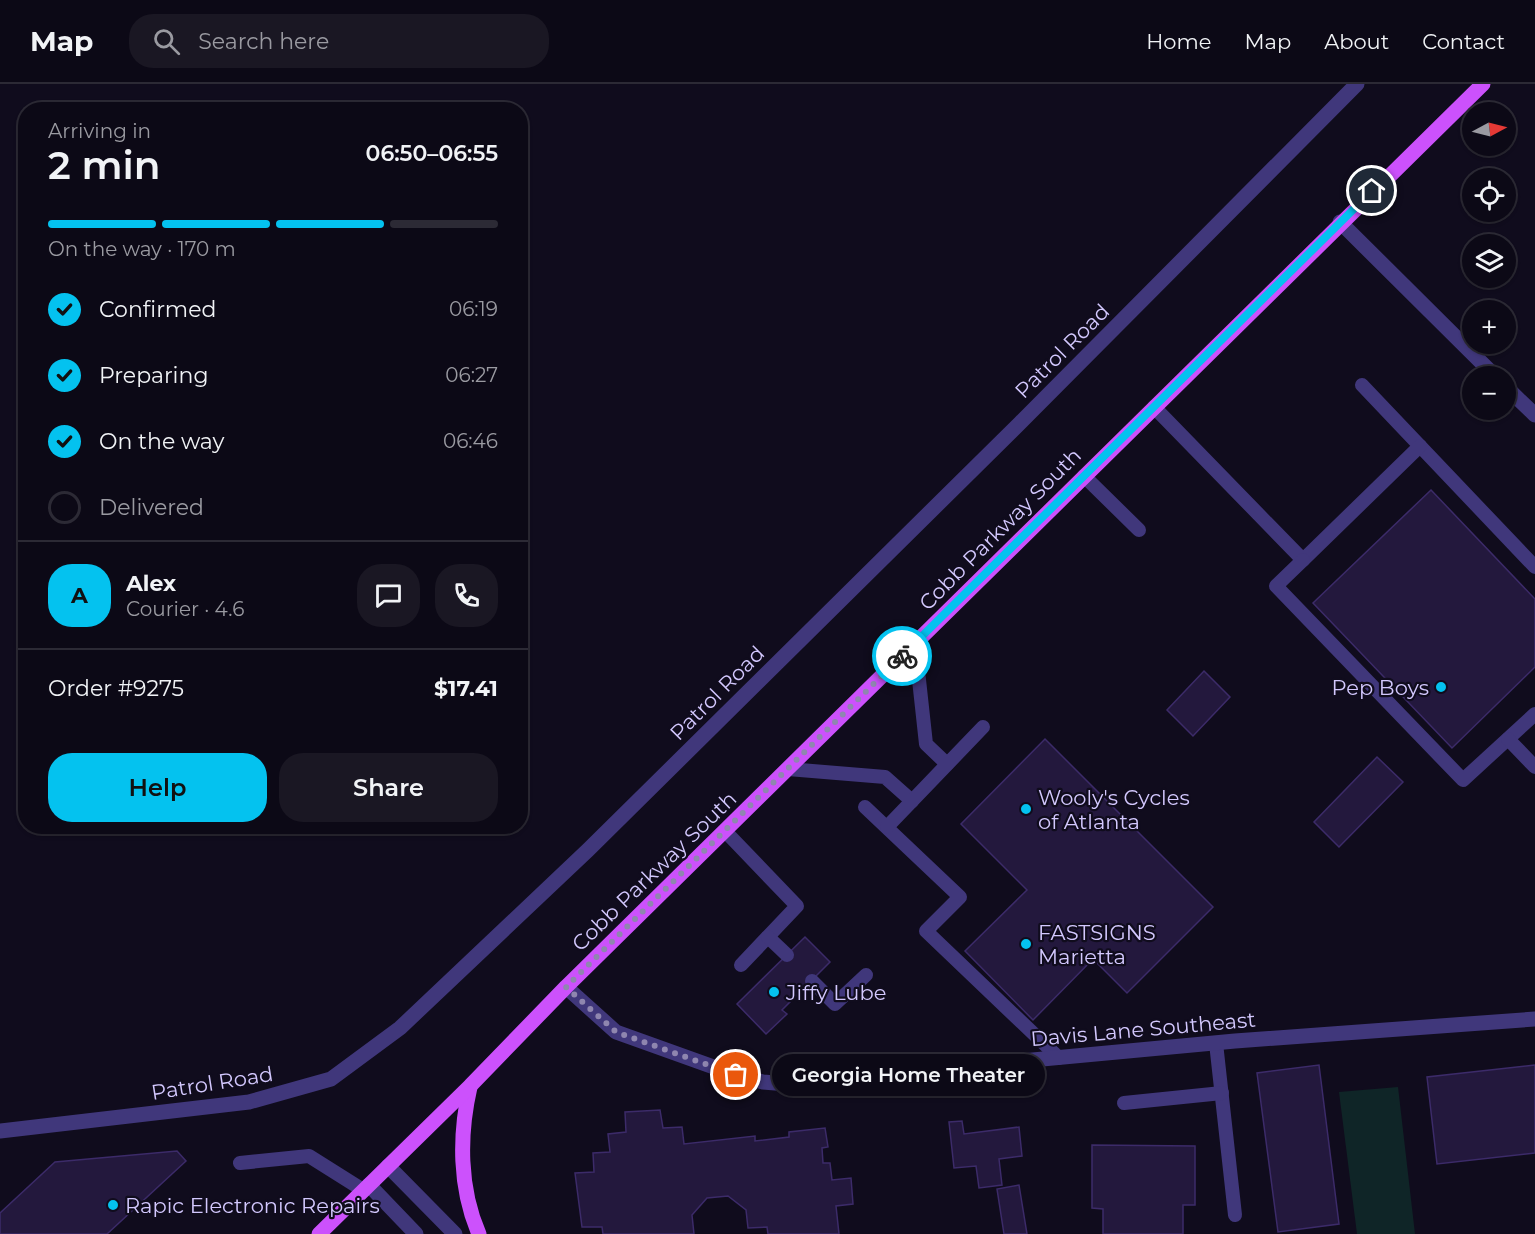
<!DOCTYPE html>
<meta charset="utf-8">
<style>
:root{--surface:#0c0916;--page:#1a1723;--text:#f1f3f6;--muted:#9a9aa1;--line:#2c2a35;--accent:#04c2ef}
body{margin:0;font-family:Montserrat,sans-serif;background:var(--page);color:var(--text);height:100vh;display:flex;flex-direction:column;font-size:22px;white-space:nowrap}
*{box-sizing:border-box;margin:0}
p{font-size:20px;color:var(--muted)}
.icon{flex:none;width:33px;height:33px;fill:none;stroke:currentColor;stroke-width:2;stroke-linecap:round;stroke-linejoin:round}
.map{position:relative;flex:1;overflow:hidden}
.details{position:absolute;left:18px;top:18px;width:510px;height:732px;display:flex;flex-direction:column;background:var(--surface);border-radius:24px;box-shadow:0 2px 4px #0004,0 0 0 2px var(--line)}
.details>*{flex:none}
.needle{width:39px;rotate:83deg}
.tools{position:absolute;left:1462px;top:18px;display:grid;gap:12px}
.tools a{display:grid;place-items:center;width:54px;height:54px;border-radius:50%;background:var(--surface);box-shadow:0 2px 4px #0004,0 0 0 2px var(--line);font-size:30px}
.pin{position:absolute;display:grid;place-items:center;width:51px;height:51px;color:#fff;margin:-26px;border:3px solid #fff;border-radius:50%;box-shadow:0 2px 6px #0007}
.courier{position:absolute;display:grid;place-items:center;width:60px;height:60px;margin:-30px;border:4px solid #04c2ef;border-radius:50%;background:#fff;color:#222;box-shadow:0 2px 8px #0007}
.bubble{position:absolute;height:42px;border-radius:21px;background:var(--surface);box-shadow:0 2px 4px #0004,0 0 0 2px var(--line);font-size:20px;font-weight:600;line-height:42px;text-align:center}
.head em{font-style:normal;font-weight:600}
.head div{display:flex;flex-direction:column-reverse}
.head{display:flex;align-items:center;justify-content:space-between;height:102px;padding:0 30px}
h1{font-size:39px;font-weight:600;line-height:45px}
.bar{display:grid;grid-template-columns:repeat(4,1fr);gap:9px 6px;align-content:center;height:72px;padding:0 30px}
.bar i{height:8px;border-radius:4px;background:var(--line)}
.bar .selected{background:var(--accent)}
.bar p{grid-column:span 4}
.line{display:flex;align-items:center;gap:15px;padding:0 30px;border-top:2px solid var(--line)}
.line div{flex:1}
.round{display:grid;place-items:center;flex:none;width:63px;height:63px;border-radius:24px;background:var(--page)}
ol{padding:0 30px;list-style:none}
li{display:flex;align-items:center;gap:18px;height:66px}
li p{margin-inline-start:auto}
li .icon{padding:6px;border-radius:50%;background:var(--accent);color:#111;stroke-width:4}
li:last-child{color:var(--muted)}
li i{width:33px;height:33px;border:3px solid var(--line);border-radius:50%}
.button{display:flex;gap:12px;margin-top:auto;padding:12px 30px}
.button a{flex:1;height:69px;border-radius:24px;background:var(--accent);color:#111;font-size:24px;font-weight:600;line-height:69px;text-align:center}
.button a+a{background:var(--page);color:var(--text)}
header{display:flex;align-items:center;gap:36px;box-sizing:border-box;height:84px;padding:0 30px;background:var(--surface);border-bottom:2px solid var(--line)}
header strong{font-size:28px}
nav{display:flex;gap:33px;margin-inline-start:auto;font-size:21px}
.search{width:420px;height:54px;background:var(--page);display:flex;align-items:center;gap:15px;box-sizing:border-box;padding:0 21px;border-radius:24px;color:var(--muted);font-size:22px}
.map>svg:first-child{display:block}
.green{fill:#0f2527}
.building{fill:#23183d;stroke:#3c2b69;stroke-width:1.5}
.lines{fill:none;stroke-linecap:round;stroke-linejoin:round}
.service{stroke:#40377b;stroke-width:14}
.minor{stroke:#40377b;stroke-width:15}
.tertiary{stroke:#40377b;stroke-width:15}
.primary{stroke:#cc51fc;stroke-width:15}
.done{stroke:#8f86af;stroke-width:6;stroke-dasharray:0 10.8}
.route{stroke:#04c2ef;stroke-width:8}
.poi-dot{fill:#04c2ef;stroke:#100c1d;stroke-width:2}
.labels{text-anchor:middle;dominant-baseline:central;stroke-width:4.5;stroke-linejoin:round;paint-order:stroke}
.street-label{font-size:21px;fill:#d3c8fe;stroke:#100c1d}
.poi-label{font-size:21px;fill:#d3c8fe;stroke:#100c1d;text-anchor:start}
</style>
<header>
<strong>Map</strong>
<div class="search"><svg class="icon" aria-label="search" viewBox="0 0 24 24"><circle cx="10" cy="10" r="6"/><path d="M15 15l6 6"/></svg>Search here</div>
<nav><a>Home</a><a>Map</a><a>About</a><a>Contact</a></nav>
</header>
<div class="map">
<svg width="1535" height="1150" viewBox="0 0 1535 1150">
<rect width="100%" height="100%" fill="#100c1d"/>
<path class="green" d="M1398,1003L1415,1150H1357L1339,1008Z"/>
<g class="building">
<path d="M1431,406L1535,515V583L1452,664L1313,519Z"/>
<path d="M1204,587L1230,613L1193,652L1167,626Z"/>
<path d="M1045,655L1213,823L1127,909L1093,875L1033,936L965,867L1027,806L961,740Z"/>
<path d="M1377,673L1403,698L1339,763L1314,738Z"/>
<path d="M805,853L830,878L782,926L787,930L766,950L737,920Z"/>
<path d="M1319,981L1339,1140L1278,1148L1257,989Z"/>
<path d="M1535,981V1069L1437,1080L1427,993Z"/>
<path d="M660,1026L663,1044L682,1043L684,1060L755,1052V1057L789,1053V1048L825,1044L828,1063L822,1064L823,1079H830L832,1096L851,1094L853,1120L836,1122L839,1150H768L767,1143L748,1144L746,1126L728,1112L707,1114L692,1131L694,1150H603L602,1143H582L575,1089L594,1088L593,1069L610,1068L608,1050L626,1048L625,1028Z"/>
<path d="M962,1037L964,1050L1019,1043L1022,1072L999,1075L1002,1101L979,1104L976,1082L954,1084L949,1038Z"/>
<path d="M1092,1061L1195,1062V1121H1183V1150H1103V1125L1092,1124Z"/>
<path d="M177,1067L186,1077L107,1150H0V1129L55,1078Z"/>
<path d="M1019,1101L1027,1150H1004L997,1105Z"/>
</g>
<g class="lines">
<g class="service">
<path d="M1362,301L1535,483"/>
<path d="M1154,323L1303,476L1420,362"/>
<path d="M1084,392L1139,446"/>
<path d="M1303,476L1276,502L1463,696L1535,630"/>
<path d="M915,559L926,660L947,680"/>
<path d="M1508,655L1535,683"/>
<path d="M788,685L885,693L912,717"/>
<path d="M865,723L960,813L926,847L1059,974"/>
<path d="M887,743L983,643"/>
<path d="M725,747L797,822L741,881"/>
<path d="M768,853L787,871"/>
<path d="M812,897L835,920L866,891"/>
<path d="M1216,959L1235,1131"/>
<path d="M1124,1019L1222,1009"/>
<path d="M240,1079L309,1072L363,1106"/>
</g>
<g class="minor">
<path d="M566,903L616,948L736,991L763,998L787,1000L812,999L881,990L1235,957L1535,935"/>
<path d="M0,1047L249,1018L331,995L400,944L588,766L1020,339L1357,0"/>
<path d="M388,1082L455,1150"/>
<path d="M369,1101L416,1150"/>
</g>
<g class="tertiary">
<path d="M1340,138L1495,292"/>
<path d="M1506,303L1535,331"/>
</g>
<g class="primary">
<path d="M470,1003C459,1051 459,1104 479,1150"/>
<path d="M319,1150L470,1002L566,903L1483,0"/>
</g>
</g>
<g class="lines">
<path class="done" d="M736,991L616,948L566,903L902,572"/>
<path class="route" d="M902,572L1372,107"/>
</g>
<g class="poi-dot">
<circle cx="1441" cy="603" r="6"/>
<circle cx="1026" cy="725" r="6"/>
<circle cx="1026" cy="860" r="6"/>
<circle cx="774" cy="908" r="6"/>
<circle cx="113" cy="1121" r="6"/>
</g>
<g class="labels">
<g class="street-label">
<text transform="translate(1062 267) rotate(-45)">Patrol Road</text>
<text transform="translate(1000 445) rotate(-45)">Cobb Parkway South</text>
<text transform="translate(717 609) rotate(-45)">Patrol Road</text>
<text transform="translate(654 787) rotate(-44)">Cobb Parkway South</text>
<text transform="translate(1143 945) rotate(-5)">Davis Lane Southeast</text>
<text transform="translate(212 999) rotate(-9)">Patrol Road</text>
</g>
<g class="poi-label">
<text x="1429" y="603" text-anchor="end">Pep Boys</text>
<text x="1038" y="713">Wooly's Cycles<tspan x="1038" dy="24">of Atlanta</tspan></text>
<text x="1038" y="848">FASTSIGNS<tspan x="1038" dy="24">Marietta</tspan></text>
<text x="786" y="908">Jiffy Lube</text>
<text x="125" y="1121">Rapic Electronic Repairs</text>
</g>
</g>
</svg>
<div class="tools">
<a><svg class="needle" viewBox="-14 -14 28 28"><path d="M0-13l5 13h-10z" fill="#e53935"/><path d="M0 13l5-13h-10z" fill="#9a9aa1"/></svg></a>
<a><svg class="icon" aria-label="locate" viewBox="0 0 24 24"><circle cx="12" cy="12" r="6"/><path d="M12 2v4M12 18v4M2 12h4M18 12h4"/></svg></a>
<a><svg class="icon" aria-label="layers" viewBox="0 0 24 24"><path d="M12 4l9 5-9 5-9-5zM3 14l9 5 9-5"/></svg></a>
<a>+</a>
<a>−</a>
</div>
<div class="pin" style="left:736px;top:991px;background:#ea580c"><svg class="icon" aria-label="bag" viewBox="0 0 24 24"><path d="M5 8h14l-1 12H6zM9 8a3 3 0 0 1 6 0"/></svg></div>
<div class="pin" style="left:1372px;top:107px;background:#1f2937"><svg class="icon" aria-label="home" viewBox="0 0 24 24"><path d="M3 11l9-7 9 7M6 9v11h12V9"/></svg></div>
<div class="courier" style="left:902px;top:572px"><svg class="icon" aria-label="bike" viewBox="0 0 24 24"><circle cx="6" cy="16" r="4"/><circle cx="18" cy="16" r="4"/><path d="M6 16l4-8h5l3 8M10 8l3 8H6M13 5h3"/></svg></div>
<div class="bubble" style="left:772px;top:970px;width:273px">Georgia Home Theater</div>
<section class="details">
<div class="head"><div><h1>2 min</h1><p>Arriving in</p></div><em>06:50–06:55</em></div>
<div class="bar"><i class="selected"></i><i class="selected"></i><i class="selected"></i><i></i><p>On the way · 170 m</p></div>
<ol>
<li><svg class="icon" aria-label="check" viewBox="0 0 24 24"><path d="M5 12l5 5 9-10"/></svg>Confirmed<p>06:19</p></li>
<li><svg class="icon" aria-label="check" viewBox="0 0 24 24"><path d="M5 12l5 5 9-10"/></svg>Preparing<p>06:27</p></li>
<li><svg class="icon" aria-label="check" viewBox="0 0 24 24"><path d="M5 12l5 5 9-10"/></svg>On the way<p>06:46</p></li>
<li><i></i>Delivered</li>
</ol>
<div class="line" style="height:108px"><b class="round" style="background:var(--accent);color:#111">A</b><div><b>Alex</b><p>Courier · 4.6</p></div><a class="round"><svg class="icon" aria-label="chat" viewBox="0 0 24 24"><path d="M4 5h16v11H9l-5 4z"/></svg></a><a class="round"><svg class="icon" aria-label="phone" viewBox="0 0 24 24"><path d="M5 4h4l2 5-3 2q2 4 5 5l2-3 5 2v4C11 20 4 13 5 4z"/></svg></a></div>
<div class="line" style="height:78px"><div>Order #9275</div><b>$17.41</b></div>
<div class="button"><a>Help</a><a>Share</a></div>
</section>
</div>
